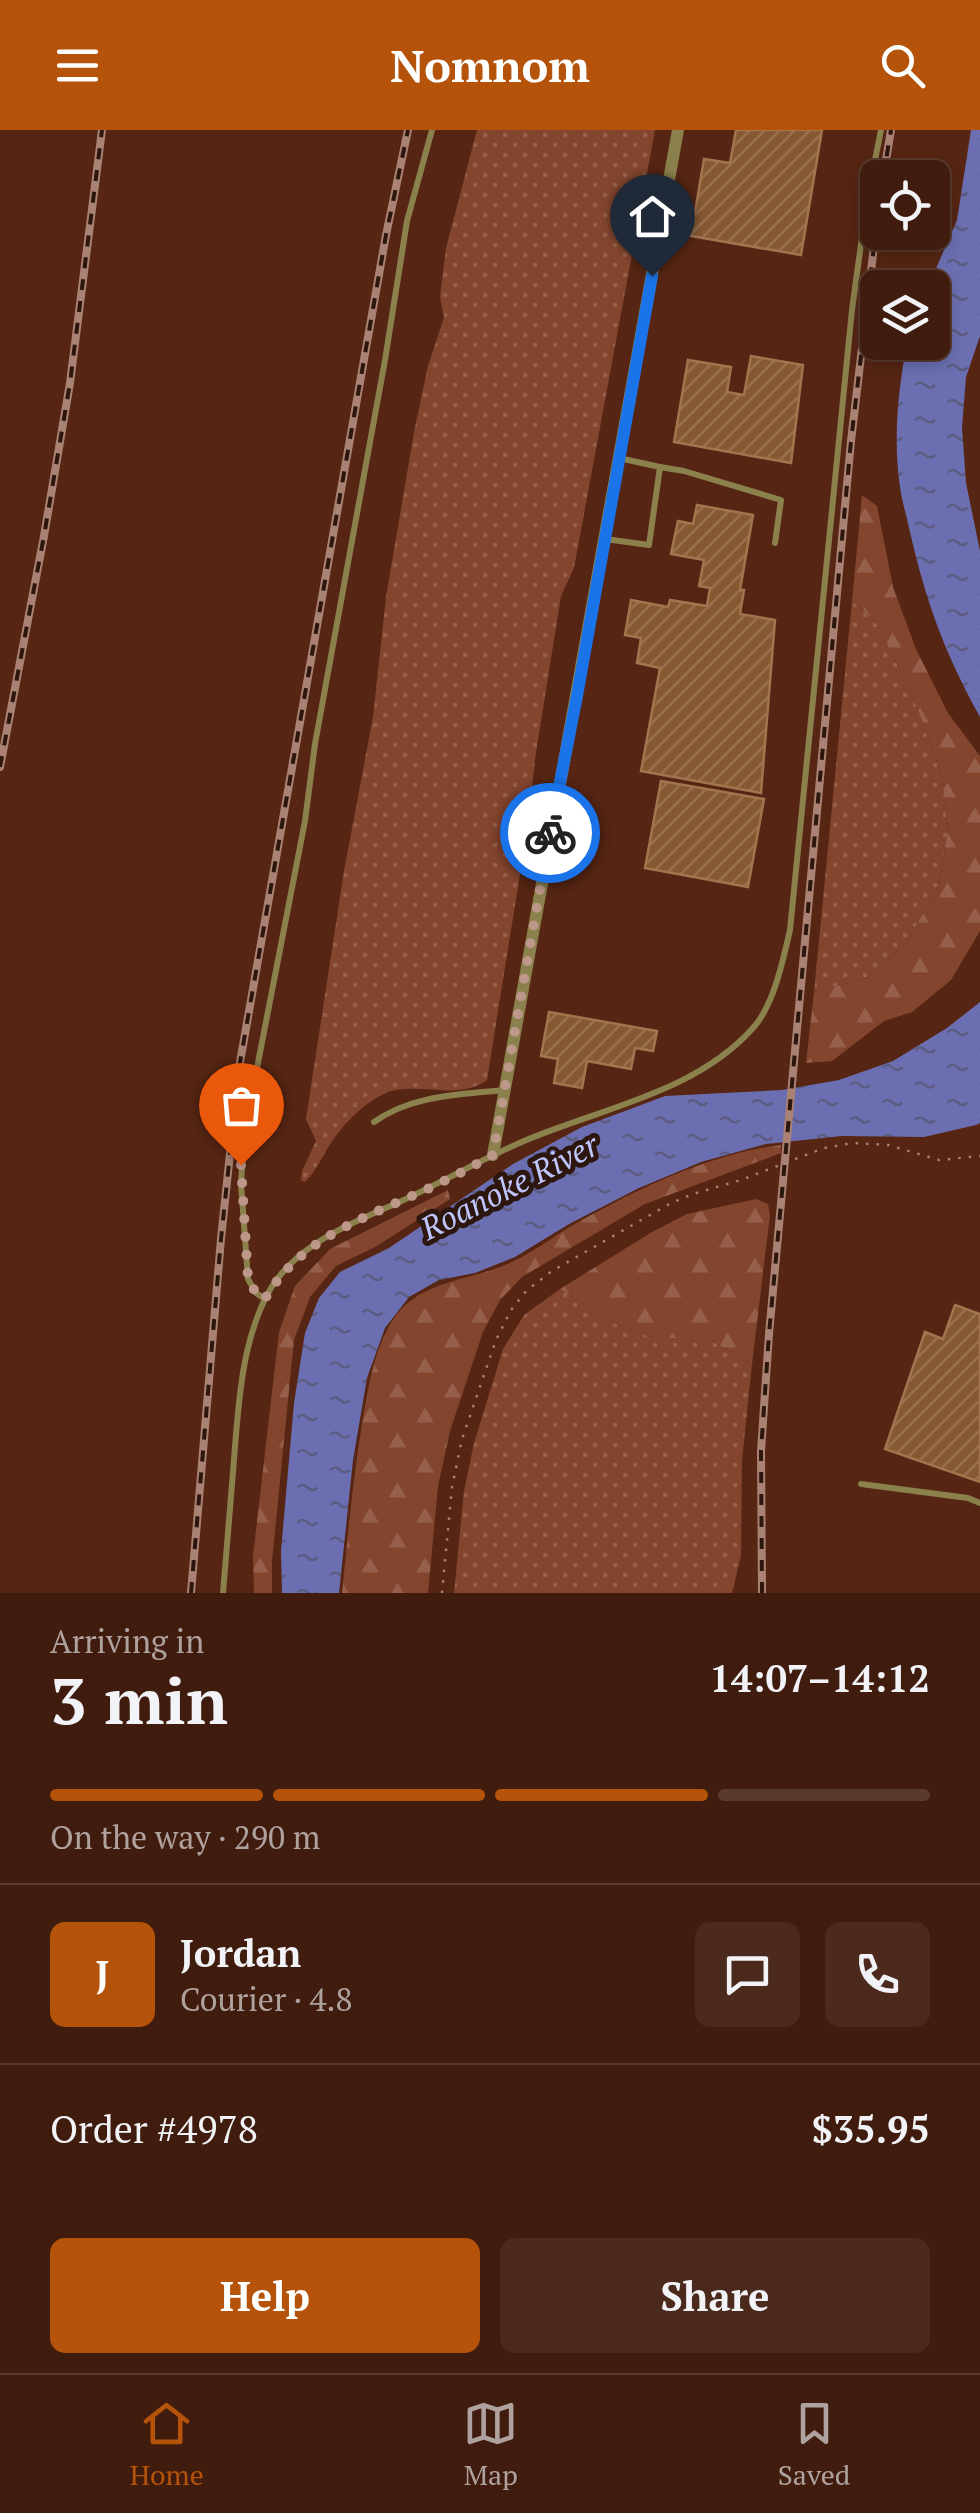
<!DOCTYPE html>
<meta charset="utf-8">
<style>
:root{--surface:#401c0e;--page:#4b291c;--text:#f1f3f6;--muted:#aea19e;--line:#593a2e;--accent:#b45309}
body{margin:0;font-family:"PT Serif",serif;background:var(--page);color:var(--text);height:100vh;display:flex;flex-direction:column;font-size:38px;white-space:nowrap}
*{box-sizing:border-box;margin:0}
p{font-size:32px;color:var(--muted)}
.icon{flex:none;width:55px;height:55px;fill:none;stroke:currentColor;stroke-width:2;stroke-linecap:round;stroke-linejoin:round}
.map{position:relative;height:1463px;overflow:hidden}
.drawer{display:flex;flex-direction:column;background:var(--surface);flex:1}
.drawer>*{flex:none}
.buttons{position:absolute;left:860px;top:30px;display:grid;gap:20px}
.buttons a{display:grid;place-items:center;width:90px;height:90px;border-radius:15px;background:var(--surface);box-shadow:0 5px 15px #0003,0 0 0 2px var(--line);font-size:50px}
.pin{position:absolute;display:grid;place-items:center;width:85px;height:85px;color:#fff;margin:-102px -42px;border-radius:50% 50% 50% 0;rotate:-45deg;box-shadow:0 0 10px #0007}
.pin .icon{rotate:45deg}
.courier{position:absolute;display:grid;place-items:center;width:100px;height:100px;margin:-50px;border:8px solid #1a73e8;border-radius:50%;background:#fff;color:#222;box-shadow:0 2px 12px #0007}
.headline em{font-style:normal;font-weight:600}
.headline div{display:flex;flex-direction:column-reverse}
.headline{display:flex;align-items:center;justify-content:space-between;height:170px;padding:0 50px}
h1{font-size:65px;font-weight:600;line-height:75px}
.bar{display:grid;grid-template-columns:repeat(4,1fr);gap:15px 10px;align-content:center;height:120px;padding:0 50px}
.bar i{height:12px;border-radius:8px;background:var(--line)}
.bar .on{background:var(--accent)}
.bar p{grid-column:span 4}
.line{display:flex;align-items:center;gap:25px;padding:0 50px;border-top:2px solid var(--line)}
.line div{flex:1}
.round{display:grid;place-items:center;flex:none;width:105px;height:105px;border-radius:15px;background:var(--page)}
.primary-button{display:flex;gap:20px;margin-top:auto;padding:20px 50px}
.primary-button a{flex:1;height:115px;border-radius:15px;background:var(--accent);color:#fff;font-size:40px;font-weight:600;line-height:115px;text-align:center}
.primary-button a+a{background:var(--page);color:var(--text)}
header{display:flex;justify-content:space-between;align-items:center;height:130px;padding:0 50px;background:var(--accent);color:#fff;font-size:45px;font-weight:600}
.menu{display:flex;justify-content:space-around;align-items:center;height:140px;border-top:2px solid var(--line);background:var(--surface);font-size:28px;color:var(--muted)}
.menu a{display:grid;justify-items:center;gap:5px}
.menu .on{color:var(--accent)}
.map>svg:first-child{display:block}
.grass{fill:url(#grass-dots)}
.forest{fill:url(#forest-firs)}
.water{fill:url(#water-ripples)}
.building{fill:url(#building-hatch);stroke:#a3754f;stroke-width:2.5}
.lines{fill:none;stroke-linecap:round;stroke-linejoin:round}
.path{stroke:#a88072;stroke-width:2.5;stroke-dasharray:2.5 8;stroke-linecap:butt}
.service{stroke:#8a814d;stroke-width:6}
.minor{stroke:#8a814d;stroke-width:12}
.rail-casing{stroke:#aa8273;stroke-width:8}
.rail{stroke:#2c160e;stroke-width:4;stroke-dasharray:11;stroke-linecap:butt}
.done{stroke:#bd9789;stroke-width:10;stroke-dasharray:0 18}
.route{stroke:#1a73e8;stroke-width:12}
.labels{text-anchor:middle;dominant-baseline:central;stroke-width:10;stroke-linejoin:round;paint-order:stroke}
.water-label{font-size:32px;font-style:italic;fill:#bfc5fd;stroke:#2c160e}
</style>
<header><svg class="icon" aria-label="menu" viewBox="0 0 24 24"><path d="M4 6h16M4 12h16M4 18h16"/></svg>Nomnom<svg class="icon" aria-label="search" viewBox="0 0 24 24"><circle cx="10" cy="10" r="6"/><path d="M15 15l6 6"/></svg></header>
<div class="map">
<svg width="980" height="1463" viewBox="0 0 980 1463">
<defs>
<pattern id="grass-dots" width="8" height="8" patternUnits="userSpaceOnUse" patternTransform="scale(2.5)"><rect width="8" height="8" fill="#84452e"/><path d="M2 2h.1M6 6h.1" fill="none" stroke="#965f4b" stroke-width="1.8" stroke-linecap="round"/></pattern>
<pattern id="forest-firs" width="22" height="20" patternUnits="userSpaceOnUse" patternTransform="scale(2.5)"><rect width="22" height="20" fill="#84452e"/><path d="M5 1l3.5 6h-7zM16 11l3.5 6h-7z" fill="#965f4b"/></pattern>
<pattern id="water-ripples" width="26" height="14" patternUnits="userSpaceOnUse" patternTransform="scale(2.5)"><rect width="26" height="14" fill="#6b6fb1"/><path d="M2 4q2-2 4 0t4 0M15 11q2-2 4 0t4 0" fill="none" stroke="#5d5c82"/></pattern>
<pattern id="building-hatch" width="6" height="6" patternUnits="userSpaceOnUse" patternTransform="scale(2.5)"><rect width="6" height="6" fill="#865933"/><path d="M-1 1l2-2M0 6l6-6M5 7l2-2" fill="none" stroke="#98704f"/></pattern>
</defs>
<rect width="100%" height="100%" fill="#562513"/>
<g class="grass">
<path d="M477,0H655L574,438L561,466L535,629L529,688L487,950C459,971 419,952 388,962C366,971 344,993 331,1013C322,1026 317,1040 305,1052L301,1050L302,1041L316,1011L306,989L344,741L373,587L386,467L415,297L428,236L444,187L440,167L446,118Z"/>
<path d="M852,471L876,492L912,564L941,642L948,699L939,755L907,812L867,848L814,862Z"/>
<path d="M560,1159L614,1193L654,1208H707L752,1234L742,1330L741,1425L732,1463H454L464,1361L474,1313L503,1219L524,1185Z"/>
</g>
<g class="forest">
<path d="M862,365L877,376L893,457L916,519L948,583L980,626V801L951,850L912,882L884,891L832,931L806,933L814,862L867,848L907,812L939,755L948,699L941,642L912,564L876,492L852,471Z"/>
<path d="M781,1015V1023L645,1074L522,1147L500,1170L483,1202L450,1301L438,1356L428,1463H342C348,1405 353,1346 363,1288C368,1259 373,1227 387,1200C414,1146 470,1154 516,1130C535,1121 551,1108 568,1098C633,1061 707,1024 781,1015Z"/>
<path d="M448,1060L450,1069L377,1116L336,1136L310,1167L294,1210L272,1431V1463H254L253,1426L279,1202L295,1156L330,1119Z"/>
<path d="M756,1069L768,1074L770,1085L752,1234L707,1208H654L614,1193L560,1159L652,1102L687,1084Z"/>
</g>
<g class="water">
<path d="M971,0H980V206L966,247L962,297L966,353L980,421V587C945,524 926,472 910,402C907,387 902,372 900,357C893,309 898,260 907,213L932,212V158L928,157L957,90Z"/>
<path d="M980,872V993L976,995L924,1007L842,1006L766,1014L701,1032L639,1058L569,1094L515,1127L475,1143L439,1150L409,1167L385,1198L367,1248L353,1330L339,1463H282L281,1421L294,1273L305,1203L319,1168L340,1142L389,1118L513,1034L582,997L665,966L782,960L839,950L893,931L947,898Z"/>
</g>
<g class="building">
<path d="M736,0H822L801,125L691,106L704,29L730,33Z"/>
<path d="M751,226L803,235L791,333L674,312L688,230L731,237L727,262L744,265Z"/>
<path d="M697,375L753,385L740,460H744L740,484L775,490L761,663L641,641L660,538L637,533L641,508L625,505L631,470L668,477L670,470L707,476L710,458L699,456L704,430L671,424L678,391L693,394Z"/>
<path d="M661,651L764,669L748,757L645,738Z"/>
<path d="M549,882L657,901L653,921L635,918L631,939L587,931L582,958L554,953L558,929L541,926Z"/>
<path d="M955,1175L980,1184V1352L885,1319L925,1202L943,1209Z"/>
</g>
<g class="lines">
<path class="path" d="M442,1463L452,1357L462,1309L496,1210L511,1180L527,1160L552,1141L671,1073L693,1064L741,1050L824,1018L853,1013L888,1015L939,1030L980,1026"/>
<g class="service">
<path d="M660,337L684,341L781,370L775,413"/>
<path d="M605,409L649,415L660,337L619,328"/>
<path d="M374,992C412,965 458,965 503,960"/>
<path d="M265,1169L256,1163L248,1149L241,1054L244,1005L305,691L315,614L385,230L407,91L432,0"/>
<path d="M861,1354L968,1368L980,1373"/>
<path d="M223,1463C226,1423 230,1382 233,1342C238,1283 240,1210 271,1158C298,1114 350,1094 395,1074C439,1054 480,1030 524,1011C601,978 695,963 753,898C774,875 783,830 790,800L852,180L867,70L881,0"/>
</g>
<path class="minor" d="M493,1025L678,0"/>
<defs>
<g id="rail">
<path d="M883,48L891,0"/>
<path d="M0,637L44,406L70,253L102,0"/>
<path d="M191,1463L221,1109L239,938L386,105L408,0"/>
<path d="M762,1463L761,1321L769,1204L851,311L878,82"/>
</g>
</defs>
<use href="#rail" class="rail-casing"/>
<use href="#rail" class="rail"/>
</g>
<g class="lines">
<path class="done" d="M241,1035L248,1149L256,1163L265,1169C302,1104 375,1085 438,1054C457,1045 475,1035 493,1025L550,703"/>
<path class="route" d="M550,703L577,566L652,146"/>
</g>
<g class="labels">
<g class="water-label">
<text transform="translate(509 1056) rotate(-27)">Roanoke River</text>
</g>
</g>
</svg>
<div class="buttons">
<a><svg class="icon" aria-label="locate" viewBox="0 0 24 24"><circle cx="12" cy="12" r="6"/><path d="M12 2v4M12 18v4M2 12h4M18 12h4"/></svg></a>
<a><svg class="icon" aria-label="layers" viewBox="0 0 24 24"><path d="M12 4l9 5-9 5-9-5zM3 14l9 5 9-5"/></svg></a>
</div>
<div class="pin" style="left:241px;top:1035px;background:#ea580c"><svg class="icon" aria-label="bag" viewBox="0 0 24 24"><path d="M5 8h14l-1 12H6zM9 8a3 3 0 0 1 6 0"/></svg></div>
<div class="pin" style="left:652px;top:146px;background:#1f2937"><svg class="icon" aria-label="home" viewBox="0 0 24 24"><path d="M3 11l9-7 9 7M6 9v11h12V9"/></svg></div>
<div class="courier" style="left:550px;top:703px"><svg class="icon" aria-label="bike" viewBox="0 0 24 24"><circle cx="6" cy="16" r="4"/><circle cx="18" cy="16" r="4"/><path d="M6 16l4-8h5l3 8M10 8l3 8H6M13 5h3"/></svg></div>
</div>
<section class="drawer">
<div class="headline"><div><h1>3 min</h1><p>Arriving in</p></div><em>14:07–14:12</em></div>
<div class="bar"><i class="on"></i><i class="on"></i><i class="on"></i><i></i><p>On the way · 290 m</p></div>
<div class="line" style="height:180px"><b class="round" style="background:var(--accent);color:#fff">J</b><div><b>Jordan</b><p>Courier · 4.8</p></div><a class="round"><svg class="icon" aria-label="chat" viewBox="0 0 24 24"><path d="M4 5h16v11H9l-5 4z"/></svg></a><a class="round"><svg class="icon" aria-label="phone" viewBox="0 0 24 24"><path d="M5 4h4l2 5-3 2q2 4 5 5l2-3 5 2v4C11 20 4 13 5 4z"/></svg></a></div>
<div class="line" style="height:130px"><div>Order #4978</div><b>$35.95</b></div>
<div class="primary-button"><a>Help</a><a>Share</a></div>
</section>
<nav class="menu">
<a class="on"><svg class="icon" aria-label="home" viewBox="0 0 24 24"><path d="M3 11l9-7 9 7M6 9v11h12V9"/></svg>Home</a>
<a><svg class="icon" aria-label="map" viewBox="0 0 24 24"><path d="M3 6l6-2 6 2 6-2v14l-6 2-6-2-6 2zM9 4v14M15 6v14"/></svg>Map</a>
<a><svg class="icon" aria-label="saved" viewBox="0 0 24 24"><path d="M7 4h10v16l-5-4-5 4z"/></svg>Saved</a>
</nav>
